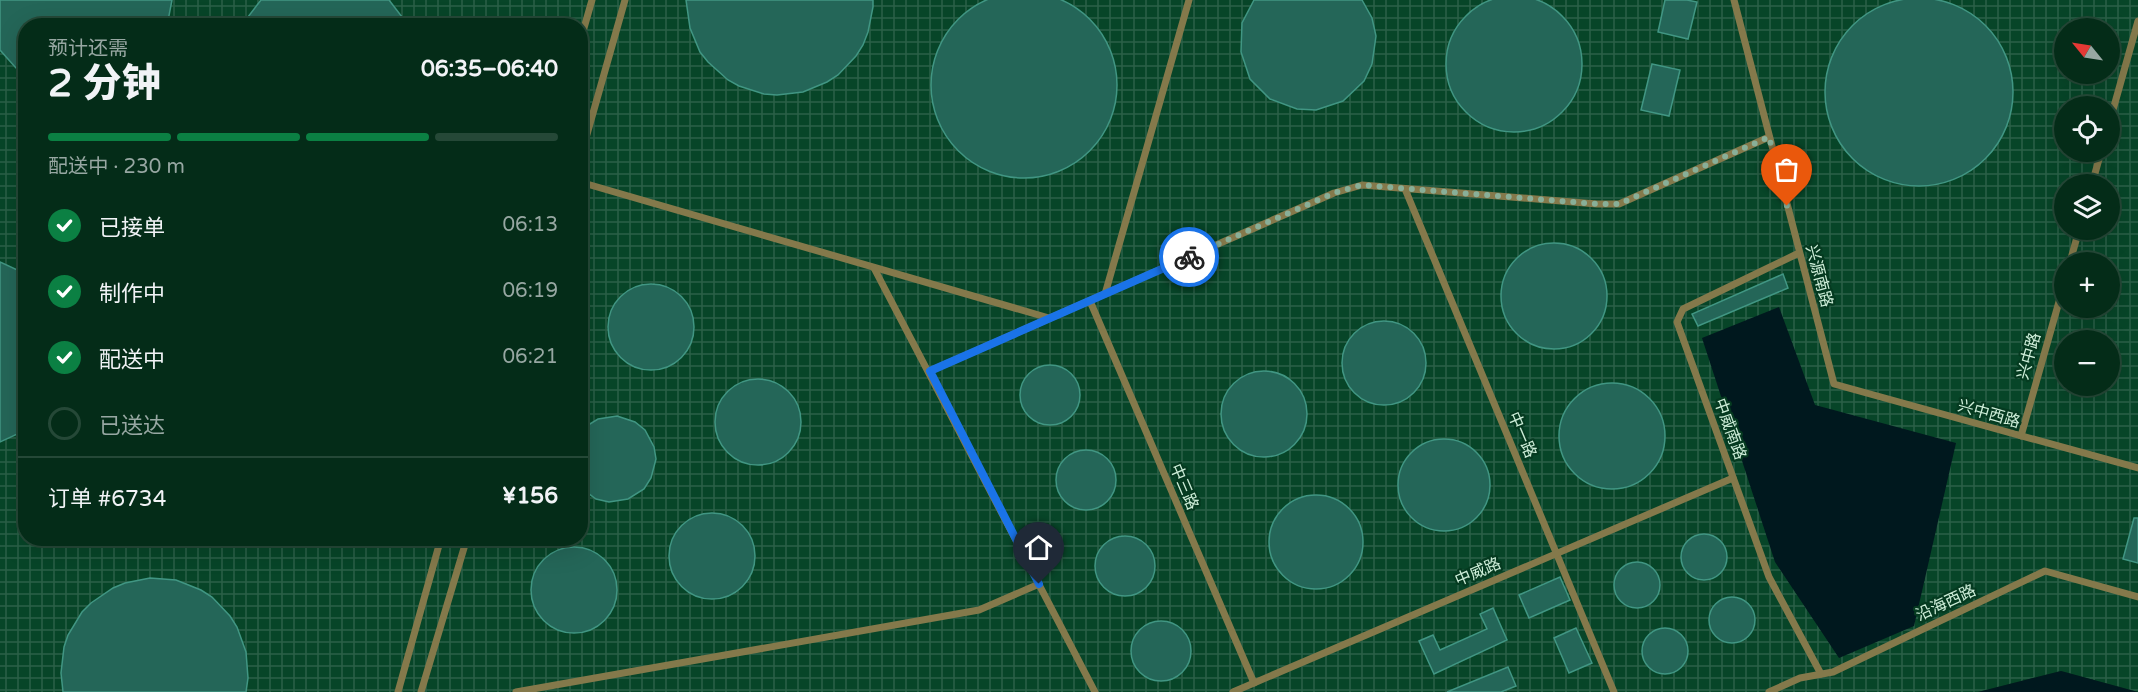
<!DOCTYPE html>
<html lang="zh">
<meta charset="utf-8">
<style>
:root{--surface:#042c18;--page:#123825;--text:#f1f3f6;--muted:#97a7a2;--line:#254837;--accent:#0b8043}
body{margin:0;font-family:"Varela Round","Noto Sans SC",sans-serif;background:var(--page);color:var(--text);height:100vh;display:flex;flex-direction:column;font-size:22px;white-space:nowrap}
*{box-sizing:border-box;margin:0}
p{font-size:20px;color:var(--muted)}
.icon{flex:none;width:33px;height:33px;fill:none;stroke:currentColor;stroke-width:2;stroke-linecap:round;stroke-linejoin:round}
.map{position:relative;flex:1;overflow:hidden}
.sheet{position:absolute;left:18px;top:18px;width:570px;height:528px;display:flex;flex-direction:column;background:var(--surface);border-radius:24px;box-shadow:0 6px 24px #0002,0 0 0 2px var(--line)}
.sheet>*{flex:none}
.needle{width:39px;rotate:300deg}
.fabs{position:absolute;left:2054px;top:18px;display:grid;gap:12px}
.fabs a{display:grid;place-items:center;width:66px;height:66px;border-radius:50%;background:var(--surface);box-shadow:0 6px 24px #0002,0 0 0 2px var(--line);font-size:30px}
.pin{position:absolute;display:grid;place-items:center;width:51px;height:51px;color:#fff;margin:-62px -26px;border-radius:50% 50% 50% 0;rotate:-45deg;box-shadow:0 0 6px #0007}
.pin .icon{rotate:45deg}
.courier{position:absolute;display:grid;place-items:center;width:60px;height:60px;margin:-30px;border:4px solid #1a73e8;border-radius:50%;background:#fff;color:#222;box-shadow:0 2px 8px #0007}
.headline em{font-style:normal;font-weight:800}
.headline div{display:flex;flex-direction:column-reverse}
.headline{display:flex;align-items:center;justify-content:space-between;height:102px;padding:0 30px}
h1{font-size:39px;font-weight:800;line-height:45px}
.bar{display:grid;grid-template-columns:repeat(4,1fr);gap:9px 6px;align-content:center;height:72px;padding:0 30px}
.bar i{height:8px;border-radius:4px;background:var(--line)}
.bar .active{background:var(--accent)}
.bar p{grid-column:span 4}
.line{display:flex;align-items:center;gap:15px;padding:0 30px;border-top:2px solid var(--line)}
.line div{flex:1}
ol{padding:0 30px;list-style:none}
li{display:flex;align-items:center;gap:18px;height:66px}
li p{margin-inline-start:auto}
li .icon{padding:6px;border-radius:50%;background:var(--accent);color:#fff;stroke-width:4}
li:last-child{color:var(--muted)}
li i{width:33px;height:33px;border:3px solid var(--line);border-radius:50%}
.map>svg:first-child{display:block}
.industrial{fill:url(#industrial-grid);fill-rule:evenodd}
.water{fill:#00181e}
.building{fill:#246658;stroke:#419683;stroke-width:1.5}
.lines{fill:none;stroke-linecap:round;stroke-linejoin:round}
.lane{stroke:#84794b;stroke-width:7}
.done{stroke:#88af98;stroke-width:6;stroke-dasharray:0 10.8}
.route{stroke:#1a73e8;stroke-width:8}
.labels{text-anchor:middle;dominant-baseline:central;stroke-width:4.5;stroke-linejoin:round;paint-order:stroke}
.street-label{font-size:16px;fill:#ceeed9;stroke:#053a20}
</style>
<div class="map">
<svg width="2138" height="692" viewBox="0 0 2138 692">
<defs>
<pattern id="industrial-grid" width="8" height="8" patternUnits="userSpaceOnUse" patternTransform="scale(1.5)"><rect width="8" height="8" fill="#074528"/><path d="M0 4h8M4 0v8" fill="none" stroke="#2a6047"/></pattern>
</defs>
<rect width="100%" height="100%" fill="#053a20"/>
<path class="industrial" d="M0,0H2138V692L2061,671L1978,692H0ZM26,26H580V538H26ZM2064,28H2109V74H2064ZM2064,106H2109V152H2064ZM2064,184H2109V230H2064ZM2064,262H2109V308H2064ZM2064,340H2109V386H2064Z"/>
<g class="water">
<path d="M1779,307L1815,405L1956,443L1914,626L1839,658L1775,562L1702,338Z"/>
<path d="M2061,671L2138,692H1978Z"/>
</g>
<g class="building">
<circle cx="1024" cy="85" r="93"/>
<circle cx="1514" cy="64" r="68"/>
<circle cx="1919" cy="92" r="94"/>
<path d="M0,0H172L167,26H26V75L16,68L0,50Z"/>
<path d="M261,0H389L409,26H241Z"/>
<path d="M686,0H873V7L868,32L863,45L856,56L838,75L827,82L803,92L777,95L764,94L739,86L728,80L708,62L700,52L690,28Z"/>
<path d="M1254,0H1362L1372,18L1376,36L1372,64L1364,81L1343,101L1316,110L1297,109L1270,99L1250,79L1241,52L1242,23Z"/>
<path d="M1665,0H1687L1697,2L1688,39L1658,32Z"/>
<path d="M1652,64L1680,70L1669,116L1641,110Z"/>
<circle cx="1554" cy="296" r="53"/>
<path d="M0,262L26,274V430L0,442Z"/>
<path d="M1783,274L1788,288L1698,326L1692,314Z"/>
<circle cx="651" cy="327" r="43"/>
<circle cx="1384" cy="363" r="42"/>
<circle cx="1050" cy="395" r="30"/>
<circle cx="1264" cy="414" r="43"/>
<circle cx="758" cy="422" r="43"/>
<circle cx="1612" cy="436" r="53"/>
<path d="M617,416L635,422L645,430L654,447L656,459L651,478L644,489L628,499L609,502L596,499L580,487V430L598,419Z"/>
<circle cx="1444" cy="485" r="46"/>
<circle cx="1086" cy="480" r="30"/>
<circle cx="1316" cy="542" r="47"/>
<circle cx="712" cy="556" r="43"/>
<path d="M2134,518H2138V563L2123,559Z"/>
<circle cx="1704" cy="557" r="23"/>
<circle cx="1125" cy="566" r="30"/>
<circle cx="574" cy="590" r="43"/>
<circle cx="1637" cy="585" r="23"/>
<path d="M1560,577L1570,600L1529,618L1519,595Z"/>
<path d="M150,578L176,580L201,590L212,597L230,616L237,627L246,652L248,678L246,692H63L61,673L64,647L68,635L82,612L91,603L113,588L125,583Z"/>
<circle cx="1732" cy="620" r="23"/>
<path d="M1493,608L1507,640L1434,674L1419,641L1433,635L1440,650L1487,629L1480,614Z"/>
<circle cx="1161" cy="651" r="30"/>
<path d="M1576,628L1592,663L1569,673L1554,638Z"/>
<circle cx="1665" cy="651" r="23"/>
<path d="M1508,667L1516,686L1501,692H1447Z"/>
</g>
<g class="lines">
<g class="lane">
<path d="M1734,0L1834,384L2138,468"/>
<path d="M580,42L592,0"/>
<path d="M2109,124L2138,21"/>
<path d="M580,159L625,0"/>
<path d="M580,182L1049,318"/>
<path d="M2092,184L2101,152"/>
<path d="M1405,189L1614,692"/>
<path d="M1799,253L1683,309L1677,322L1769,577L1821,674"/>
<path d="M2070,262L2079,230"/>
<path d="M874,268L1095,692"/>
<path d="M1105,294L1189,0"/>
<path d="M1090,301L1254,683"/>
<path d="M930,371L1334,193L1362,185L1597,204H1619L1769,137"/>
<path d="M2021,436L2064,284"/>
<path d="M398,692L441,538"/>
<path d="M421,692L467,538"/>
<path d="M516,692L979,610L1039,584"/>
<path d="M1233,692L1733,478"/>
<path d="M1769,692L1800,678L1833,672L2045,571L2138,597"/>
</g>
</g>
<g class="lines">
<path class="done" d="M1189,257L1334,193L1362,185L1597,204H1619L1769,137L1787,206"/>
<path class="route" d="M1039,584L930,371L1189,257"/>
</g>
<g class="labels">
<g class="street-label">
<text transform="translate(1819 276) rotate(75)">兴源南路</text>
<text transform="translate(2029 356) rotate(-74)">兴中路</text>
<text transform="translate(1989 414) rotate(16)">兴中西路</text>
<text transform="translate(1730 429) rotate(70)">中威南路</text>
<text transform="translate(1522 435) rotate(67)">中一路</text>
<text transform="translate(1184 487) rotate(67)">中三路</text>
<text transform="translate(1478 572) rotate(-23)">中威路</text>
<text transform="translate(1946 603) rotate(-25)">沿海西路</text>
</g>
</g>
</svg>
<div class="fabs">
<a><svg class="needle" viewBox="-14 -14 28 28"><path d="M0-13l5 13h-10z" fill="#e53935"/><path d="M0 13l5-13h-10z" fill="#97a7a2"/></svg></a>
<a><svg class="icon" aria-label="locate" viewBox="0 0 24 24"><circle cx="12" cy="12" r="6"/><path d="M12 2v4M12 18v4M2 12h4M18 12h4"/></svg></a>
<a><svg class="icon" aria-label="layers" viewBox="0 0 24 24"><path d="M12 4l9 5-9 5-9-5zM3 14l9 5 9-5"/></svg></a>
<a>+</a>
<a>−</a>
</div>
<div class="pin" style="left:1787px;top:206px;background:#ea580c"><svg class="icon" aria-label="bag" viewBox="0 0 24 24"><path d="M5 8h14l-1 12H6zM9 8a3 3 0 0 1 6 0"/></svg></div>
<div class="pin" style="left:1039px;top:584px;background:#1f2937"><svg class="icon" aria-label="home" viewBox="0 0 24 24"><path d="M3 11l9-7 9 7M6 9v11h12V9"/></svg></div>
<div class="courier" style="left:1189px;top:257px"><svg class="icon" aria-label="bike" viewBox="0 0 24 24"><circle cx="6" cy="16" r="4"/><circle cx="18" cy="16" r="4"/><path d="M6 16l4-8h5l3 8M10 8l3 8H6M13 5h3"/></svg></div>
<section class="sheet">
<div class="headline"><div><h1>2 分钟</h1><p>预计还需</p></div><em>06:35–06:40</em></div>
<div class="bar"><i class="active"></i><i class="active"></i><i class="active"></i><i></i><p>配送中 · 230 m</p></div>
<ol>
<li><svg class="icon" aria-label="check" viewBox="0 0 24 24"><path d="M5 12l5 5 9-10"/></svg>已接单<p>06:13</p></li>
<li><svg class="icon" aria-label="check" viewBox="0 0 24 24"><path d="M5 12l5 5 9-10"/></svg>制作中<p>06:19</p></li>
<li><svg class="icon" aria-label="check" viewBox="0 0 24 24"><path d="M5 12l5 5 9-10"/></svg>配送中<p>06:21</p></li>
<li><i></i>已送达</li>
</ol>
<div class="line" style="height:78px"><div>订单 #6734</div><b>¥156</b></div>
</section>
</div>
